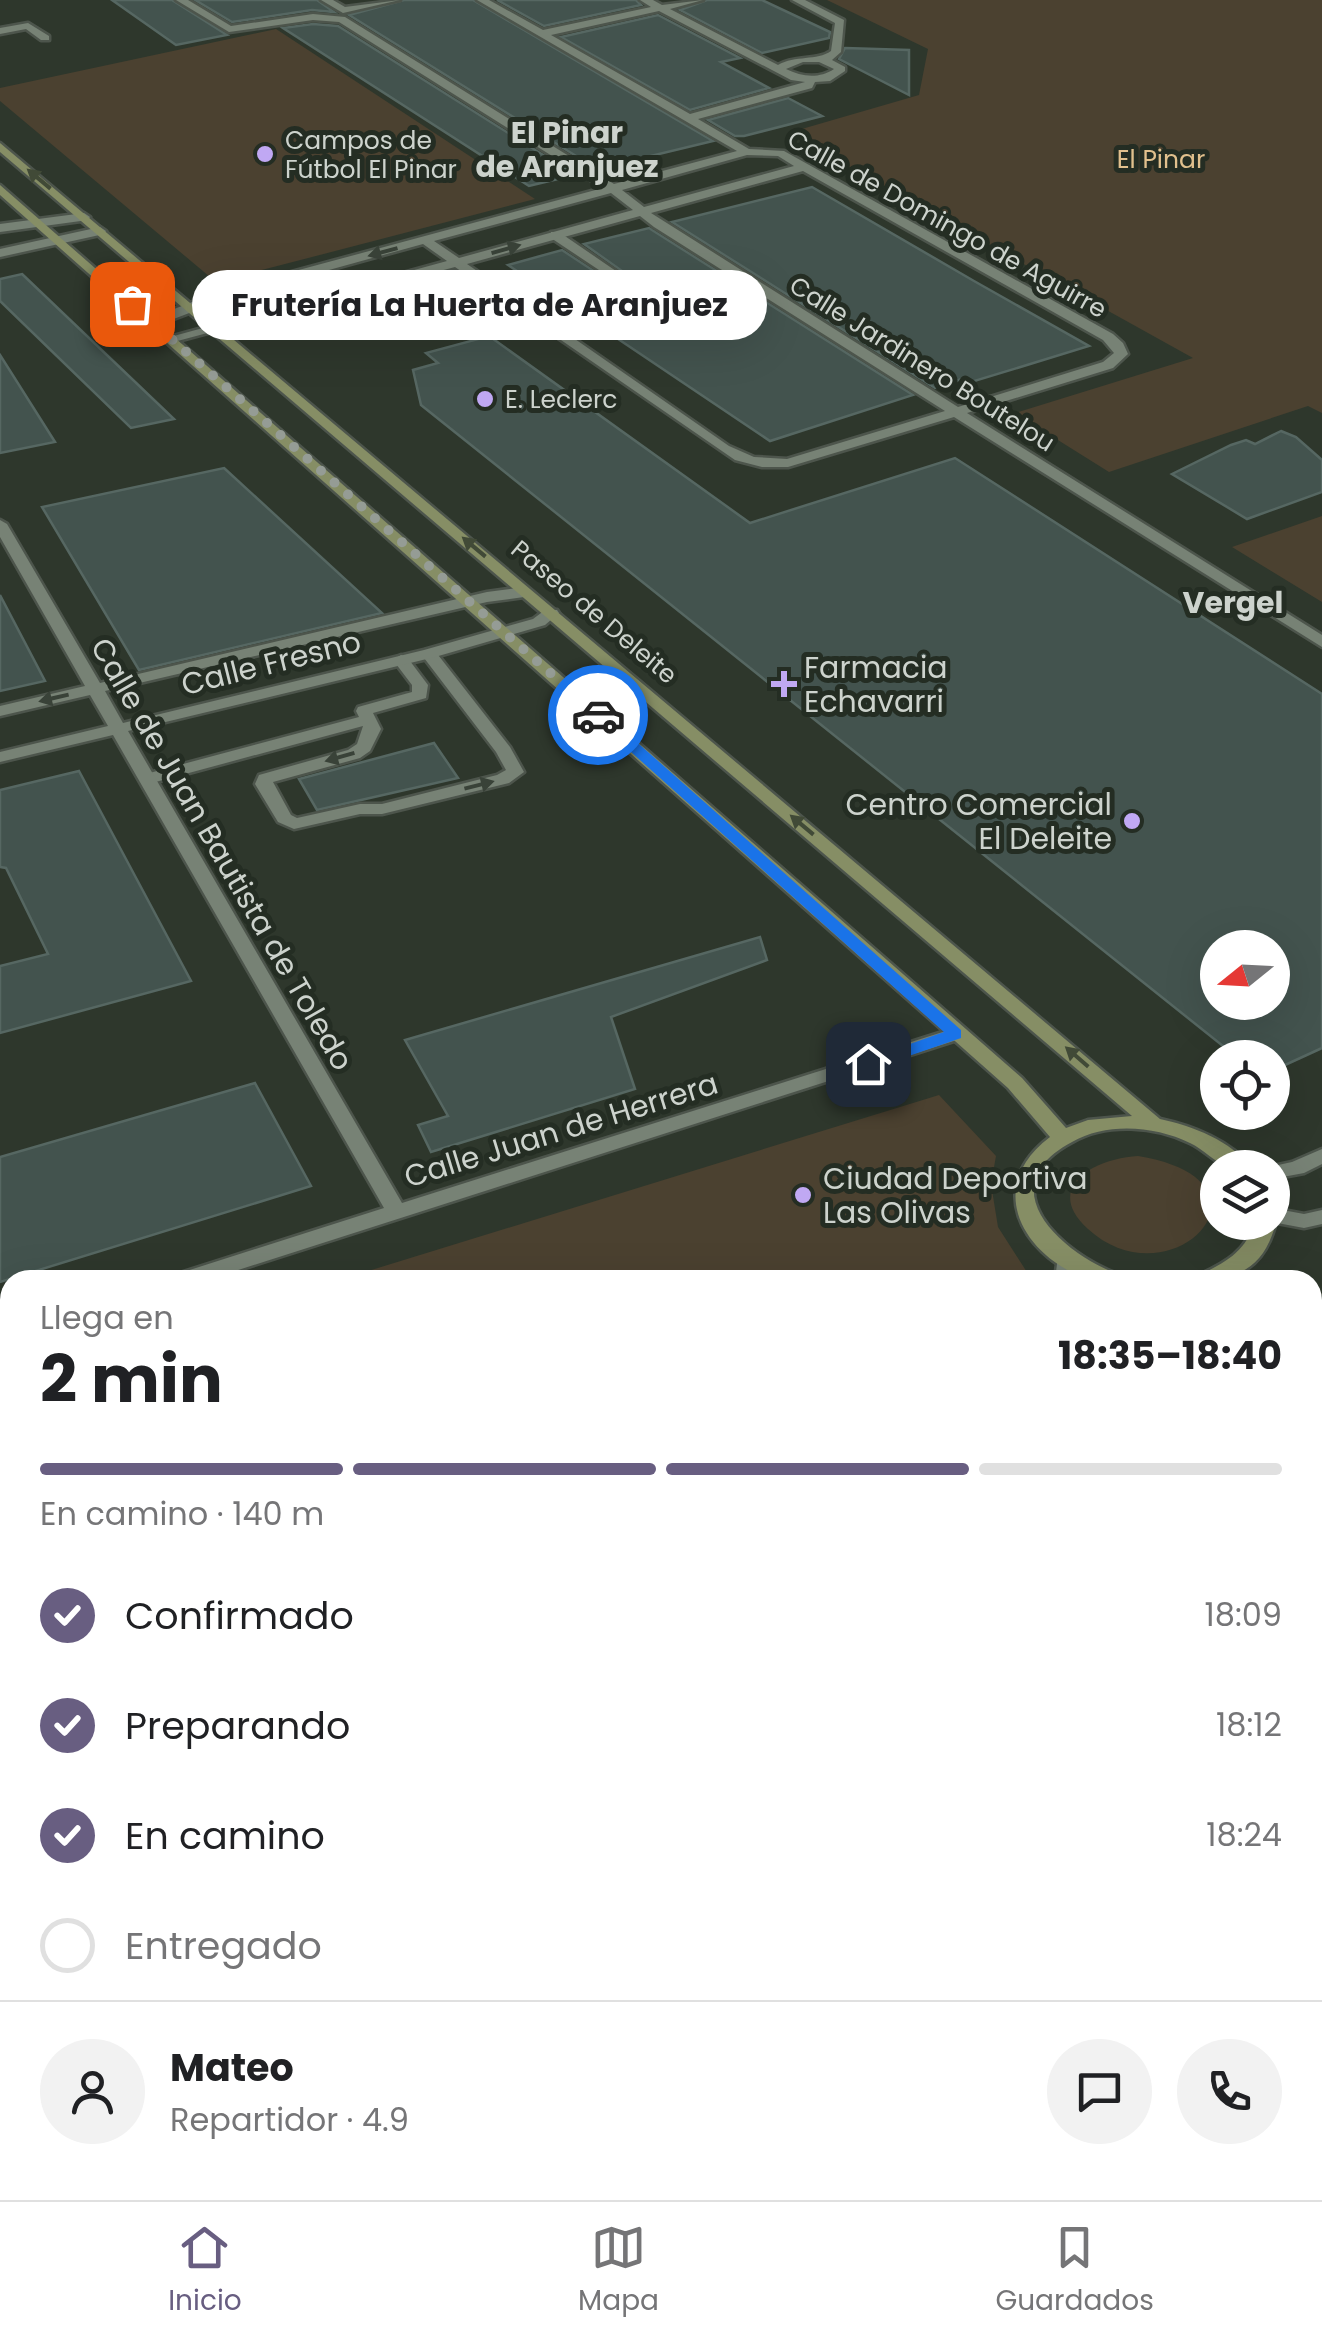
<!DOCTYPE html>
<html lang="es">
<meta charset="utf-8">
<style>
:root{--surface:#fff;--page:#f2f2f2;--text:#202124;--muted:#757577;--line:#e0e0e0;--accent:#685e81}
body{margin:0;font-family:Poppins,sans-serif;background:var(--page);color:var(--text);height:100vh;display:flex;flex-direction:column;font-size:38px;white-space:nowrap}
*{box-sizing:border-box;margin:0}
p{font-size:32px;color:var(--muted)}
.icon{flex:none;width:55px;height:55px;fill:none;stroke:currentColor;stroke-width:2;stroke-linecap:round;stroke-linejoin:round}
.map{position:relative;flex:1;overflow:hidden}
.drawer{position:absolute;left:0px;top:1270px;width:1322px;height:930px;display:flex;flex-direction:column;background:var(--surface);border-radius:30px 30px 0 0;box-shadow:0 10px 40px #0002}
.drawer>*{flex:none}
.needle{width:65px;rotate:252deg}
.fabs{position:absolute;left:1200px;top:930px;display:grid;gap:20px}
.fabs a{display:grid;place-items:center;width:90px;height:90px;border-radius:50%;background:var(--surface);box-shadow:0 10px 40px #0002;font-size:50px}
.pin{position:absolute;display:grid;place-items:center;width:85px;height:85px;color:#fff;margin:-42px;border-radius:20px;box-shadow:0 5px 15px #0006}
.courier{position:absolute;display:grid;place-items:center;width:100px;height:100px;margin:-50px;border:8px solid #1a73e8;border-radius:50%;background:#fff;color:#222;box-shadow:0 2px 12px #0007}
.bubble{position:absolute;height:70px;border-radius:35px;background:var(--surface);box-shadow:0 10px 40px #0002;font-size:32px;font-weight:700;line-height:70px;text-align:center}
.overview em{font-style:normal;font-weight:700}
.overview div{display:flex;flex-direction:column-reverse}
.overview{display:flex;align-items:center;justify-content:space-between;height:170px;padding:0 40px}
h1{font-size:65px;font-weight:700;line-height:75px}
.bar{display:grid;grid-template-columns:repeat(4,1fr);gap:15px 10px;align-content:center;height:120px;padding:0 40px}
.bar i{height:12px;border-radius:8px;background:var(--line)}
.bar .on{background:var(--accent)}
.bar p{grid-column:span 4}
.line{display:flex;align-items:center;gap:25px;padding:0 40px;border-top:2px solid var(--line)}
.line div{flex:1}
.round{display:grid;place-items:center;flex:none;width:105px;height:105px;border-radius:52px;background:var(--page)}
ol{padding:0 40px;list-style:none}
li{display:flex;align-items:center;gap:30px;height:110px}
li p{margin-inline-start:auto}
li .icon{padding:10px;border-radius:50%;background:var(--accent);color:#fff;stroke-width:4}
li:last-child{color:var(--muted)}
li i{width:55px;height:55px;border:5px solid var(--line);border-radius:50%}
.dock{display:flex;justify-content:space-around;align-items:center;height:140px;border-top:2px solid var(--line);background:var(--surface);font-size:28px;color:var(--muted)}
.dock a{display:grid;justify-items:center;gap:5px}
.dock .on{color:var(--accent)}
.map>svg:first-child{display:block}
.green{fill:#4b4130}
.building{fill:#43534e;stroke:#566762;stroke-width:2.5;fill-rule:evenodd}
.lines{fill:none;stroke-linecap:round;stroke-linejoin:round}
.lane-casing{stroke:#4d554c;stroke-width:5}
.street-casing{stroke:#4d554c;stroke-width:5}
.secondary-casing{stroke:#4d554c;stroke-width:5}
.lane{fill:#778275;fill-rule:evenodd}
.street{fill:#778275;fill-rule:evenodd}
.secondary{fill:#868e65;fill-rule:evenodd}
.oneway{fill:#414a37}
.oneway2{fill:#394238}
.route{fill:#1a73e8}
.done{stroke:#959c95;stroke-width:10;stroke-dasharray:0 18}
.poi-dot{fill:#c0a8f3;stroke:#242d23;stroke-width:4}
.labels{text-anchor:middle;dominant-baseline:central;stroke-width:10;stroke-linejoin:round;paint-order:stroke}
.far-poi-label{font-size:25px;fill:#cdd3cd;stroke:#242d23;text-anchor:start}
.far-park-label{font-size:25px;fill:#e1c08d;stroke:#242d23}
.far-street-label{font-size:25px;fill:#cdd3cd;stroke:#242d23}
.far-quarter-label{font-size:30px;font-weight:bold;fill:#cdd3cd;stroke:#242d23}
.street-label{font-size:30px;fill:#cdd3cd;stroke:#242d23}
.poi-label{font-size:30px;fill:#cdd3cd;stroke:#242d23;text-anchor:start}
</style>
<div class="map">
<svg width="1322" height="2200" viewBox="0 0 1322 2200">
<rect width="100%" height="100%" fill="#2e372c"/>
<g class="green">
<path d="M827,0H1322V413L1308,406L1109,472L1015,413L1193,358L788,133L919,95L928,49Z"/>
<path d="M276,29L535,199L216,282L0,101V88Z"/>
<path d="M1322,515V602L1232,547L1322,516Z"/>
<path d="M939,1095L996,1156L991,1184L998,1227L1032,1280H339Z"/>
<path d="M1138,1156C1290,1181 1171,1305 1088,1229C1041,1186 1097,1158 1138,1156Z"/>
<path d="M10,1382V1791L0,1795V1385Z"/>
</g>
<g class="building">
<path d="M112,0H172L227,35L176,45Z"/>
<path d="M195,0H317L334,12L312,10L232,22Z"/>
<path d="M404,0H473L713,141L597,169L349,15Z"/>
<path d="M497,0H636L641,5L544,26Z"/>
<path d="M707,0H762L830,32L829,38L762,53L680,10Z"/>
<path d="M658,15L740,58L721,62L769,88L690,110L561,37Z"/>
<path d="M313,24L338,26L575,175L529,186L283,28Z"/>
<path d="M845,48L909,50V95L839,59Z"/>
<path d="M788,98L822,116L744,136H735L708,120Z"/>
<path d="M812,187L974,281L1089,346L968,383L962,379L935,388L672,222Z"/>
<path d="M649,228L652,230L913,395L770,441L508,265L562,250L609,281L604,284L601,293L615,297L636,281L584,244Z"/>
<path d="M22,274L174,419L131,428L0,301V279Z"/>
<path d="M489,336L750,523L955,458L1322,694V1048L1272,1071V1058H1238L421,405L413,370L438,363L426,353ZM1218,948H1272V1002H1218Z"/>
<path d="M0,355L55,442L0,453Z"/>
<path d="M1281,431L1296,437L1322,460V492L1247,519L1172,474L1231,445L1246,440L1255,444Z"/>
<path d="M224,468L382,613L139,670L42,507Z"/>
<path d="M0,595L45,681L0,691Z"/>
<path d="M434,743L458,778L317,810L299,779Z"/>
<path d="M79,771L191,981L0,1033V966L48,954L6,868L0,867V790Z"/>
<path d="M760,937L767,960L611,1017L635,1089L431,1152L418,1125L448,1116L405,1040Z"/>
<path d="M255,1083L311,1186L0,1282V1157Z"/>
</g>
<g class="lines">
<defs>
<g id="lane">
<path d="M28,23L49,36V40H41L26,29L0,34V28Z"/>
<path d="M551,232H559L632,282L615,293H605V287L617,282L551,238Z"/>
<path d="M429,649L435,651L510,747L524,772L509,783L382,814H360L294,829L278,822L255,784L259,775L348,750L357,744L363,726L148,784L139,779L142,775L359,717L356,711L358,707L412,692V685L393,660L401,655L407,657L428,685L426,698L373,713L381,729L370,751L360,758L273,782L291,815L297,818L360,804H382L497,775L506,770L496,752L421,654Z"/>
<path d="M1312,1608L1322,1612V1638L1312,1634Z"/>
<path d="M10,2025V2052L0,2056V2029Z"/>
<path d="M1312,2088L1322,2092V2126L1312,2122Z"/>
<path d="M119,2190H150L154,2200H123Z"/>
<path d="M730,2190H772L768,2200H726Z"/>
</g>
<g id="street">
<path d="M176,0H188L231,26L313,14L345,17L614,184L737,151L477,0H489L543,30L651,7L640,0H653L662,5L703,0L670,9L778,65C795,55 817,61 831,51L835,23L792,0H805L844,20L841,52L832,60L845,67V71L830,81L815,82L812,88L698,119L749,149L784,151L1113,334L1123,343L1128,354L1113,368L967,413L1322,635V647L954,417L788,467H762L735,460L455,267L170,343V337L447,261L423,244L231,297L158,325H148V319L221,291L603,188L339,22L313,20L229,32ZM659,11L791,80L805,82L690,114L551,35ZM803,62H819L834,69C819,79 802,77 786,69ZM747,155L778,156L794,166L644,207L622,190ZM803,171L1103,340L1114,353L1103,362L958,407L651,213ZM611,193L633,210L459,258L434,241ZM640,216L654,227L945,411L787,459L754,457L729,446L467,264Z"/>
<path d="M321,0H333L345,7L400,0L343,13Z"/>
<path d="M84,213L90,217L88,220L0,232V224Z"/>
<path d="M100,227L106,231L104,234L0,257V249Z"/>
<path d="M0,520L7,524L100,683L487,592L524,587L532,592L524,597L487,602L105,691L123,723L424,650L533,619L545,610H557L559,613L545,625L435,657L128,731L402,1203L949,1030L956,1028L966,1034L963,1038L207,1280H171L174,1275L384,1208L113,735L0,762V752L108,726L90,695L0,716V706L85,686L0,537Z"/>
<path d="M1322,1149V1164L1304,1173L1272,1179V1168H1264L1292,1162Z"/>
<path d="M1272,1208L1304,1214L1322,1210V1224L1304,1228L1272,1222Z"/>
<path d="M1066,1253L1074,1256L1077,1280H1055L1058,1256Z"/>
<path d="M10,1326V1342L0,1345V1329Z"/>
<path d="M10,1834V1859L0,1863V1838Z"/>
</g>
<g id="secondary">
<path d="M0,143L1160,1119C1193,1126 1231,1141 1252,1168C1246,1168 1235,1169 1229,1168C1216,1163 1203,1149 1190,1143C1155,1126 1107,1122 1072,1142C987,1187 1062,1254 1120,1275L1123,1280C1111,1280 1095,1282 1084,1278C1019,1252 986,1185 1050,1137L1008,1088L0,195V185L1022,1078L1066,1128L1088,1120L1132,1116L0,152Z"/>
<path d="M1272,1217L1276,1222C1265,1267 1239,1280 1196,1280L1199,1275C1225,1263 1247,1251 1254,1222H1272Z"/>
<path d="M1312,1343L1322,1347V1367L1312,1363Z"/>
</g>
</defs>
<use href="#lane" class="lane-casing"/>
<use href="#street" class="street-casing"/>
<use href="#secondary" class="secondary-casing"/>
<use href="#lane" class="lane"/>
<use href="#street" class="street"/>
<use href="#secondary" class="secondary"/>
</g>
<defs><path id="oneway-solid" d="M-6-.8H1V-3.2L6.5 0L1 3.2V.8H-6Z" transform="scale(2.5)"/></defs>
<g class="oneway">
<use href="#oneway-solid" transform="translate(39 179) rotate(-140)"/>
<use href="#oneway-solid" transform="translate(474 547) rotate(-140)"/>
<use href="#oneway-solid" transform="translate(802 825) rotate(-140)"/>
<use href="#oneway-solid" transform="translate(1077 1057) rotate(-139)"/>
</g>
<g class="oneway2">
<use href="#oneway-solid" transform="translate(506 249) rotate(-16)"/>
<use href="#oneway-solid" transform="translate(383 252) rotate(165)"/>
<use href="#oneway-solid" transform="translate(54 698) rotate(167)"/>
<use href="#oneway-solid" transform="translate(340 757) rotate(164)"/>
<use href="#oneway-solid" transform="translate(479 785) rotate(-14)"/>
</g>
<path class="route" d="M593,712H603L961,1030V1038L874,1068H862V1061L944,1032L593,718Z"/>
<g class="lines">
<path class="done" d="M132,304L598,715"/>
</g>
<g class="poi-dot">
<circle cx="265" cy="154" r="10"/>
<circle cx="485" cy="399" r="10"/>
<path d="M779 669h10v10h10v10h-10v10h-10v-10h-10v-10h10z"/>
<circle cx="1132" cy="821" r="10"/>
<circle cx="803" cy="1195" r="10"/>
</g>
<g class="labels">
<g class="far-poi-label">
<text x="285" y="140">Campos de<tspan x="285" dy="29">Fútbol El Pinar</tspan></text>
<text x="505" y="399">E. Leclerc</text>
</g>
<g class="far-park-label">
<text x="1161" y="159">El Pinar</text>
</g>
<g class="far-street-label">
<text transform="translate(947 224) rotate(29)">Calle de Domingo de Aguirre</text>
<text transform="translate(922 364) rotate(32)">Calle Jardinero Boutelou</text>
<text transform="translate(594 612) rotate(40)">Paseo de Deleite</text>
</g>
<g class="far-quarter-label">
<text x="567" y="132">El Pinar<tspan x="567" dy="34">de Aranjuez</tspan></text>
<text x="1233" y="602">Vergel</text>
</g>
<g class="street-label">
<text transform="translate(271 663) rotate(-14)">Calle Fresno</text>
<text transform="translate(222 854) rotate(60)">Calle de Juan Bautista de Toledo</text>
<text transform="translate(561 1130) rotate(-17)">Calle Juan de Herrera</text>
</g>
<g class="poi-label">
<text x="804" y="667">Farmacia<tspan x="804" dy="34">Echavarri</tspan></text>
<text x="1112" y="804" text-anchor="end">Centro Comercial<tspan x="1112" dy="34">El Deleite</tspan></text>
<text x="823" y="1178">Ciudad Deportiva<tspan x="823" dy="34">Las Olivas</tspan></text>
</g>
</g>
</svg>
<div class="fabs">
<a><svg class="needle" viewBox="-14 -14 28 28"><path d="M0-13l5 13h-10z" fill="#e53935"/><path d="M0 13l5-13h-10z" fill="#757577"/></svg></a>
<a><svg class="icon" aria-label="locate" viewBox="0 0 24 24"><circle cx="12" cy="12" r="6"/><path d="M12 2v4M12 18v4M2 12h4M18 12h4"/></svg></a>
<a><svg class="icon" aria-label="layers" viewBox="0 0 24 24"><path d="M12 4l9 5-9 5-9-5zM3 14l9 5 9-5"/></svg></a>
</div>
<div class="pin" style="left:132px;top:304px;background:#ea580c"><svg class="icon" aria-label="bag" viewBox="0 0 24 24"><path d="M5 8h14l-1 12H6zM9 8a3 3 0 0 1 6 0"/></svg></div>
<div class="pin" style="left:868px;top:1064px;background:#1f2937"><svg class="icon" aria-label="home" viewBox="0 0 24 24"><path d="M3 11l9-7 9 7M6 9v11h12V9"/></svg></div>
<div class="courier" style="left:598px;top:715px"><svg class="icon" aria-label="car" viewBox="0 0 24 24"><path d="M5 17H2v-5l4-1 3-4h7l3 4 3 1v5h-3M9 17h6M6 11h13"/><circle cx="7" cy="17" r="2"/><circle cx="17" cy="17" r="2"/></svg></div>
<div class="bubble" style="left:192px;top:270px;width:575px">Frutería La Huerta de Aranjuez</div>
<section class="drawer">
<div class="overview"><div><h1>2 min</h1><p>Llega en</p></div><em>18:35–18:40</em></div>
<div class="bar"><i class="on"></i><i class="on"></i><i class="on"></i><i></i><p>En camino · 140 m</p></div>
<ol>
<li><svg class="icon" aria-label="check" viewBox="0 0 24 24"><path d="M5 12l5 5 9-10"/></svg>Confirmado<p>18:09</p></li>
<li><svg class="icon" aria-label="check" viewBox="0 0 24 24"><path d="M5 12l5 5 9-10"/></svg>Preparando<p>18:12</p></li>
<li><svg class="icon" aria-label="check" viewBox="0 0 24 24"><path d="M5 12l5 5 9-10"/></svg>En camino<p>18:24</p></li>
<li><i></i>Entregado</li>
</ol>
<div class="line" style="height:180px"><a class="round"><svg class="icon" aria-label="person" viewBox="0 0 24 24"><circle cx="12" cy="8" r="4"/><path d="M4 21q1-7 8-7t8 7"/></svg></a><div><b>Mateo</b><p>Repartidor · 4.9</p></div><a class="round"><svg class="icon" aria-label="chat" viewBox="0 0 24 24"><path d="M4 5h16v11H9l-5 4z"/></svg></a><a class="round"><svg class="icon" aria-label="phone" viewBox="0 0 24 24"><path d="M5 4h4l2 5-3 2q2 4 5 5l2-3 5 2v4C11 20 4 13 5 4z"/></svg></a></div>
</section>
</div>
<nav class="dock">
<a class="on"><svg class="icon" aria-label="home" viewBox="0 0 24 24"><path d="M3 11l9-7 9 7M6 9v11h12V9"/></svg>Inicio</a>
<a><svg class="icon" aria-label="map" viewBox="0 0 24 24"><path d="M3 6l6-2 6 2 6-2v14l-6 2-6-2-6 2zM9 4v14M15 6v14"/></svg>Mapa</a>
<a><svg class="icon" aria-label="saved" viewBox="0 0 24 24"><path d="M7 4h10v16l-5-4-5 4z"/></svg>Guardados</a>
</nav>
